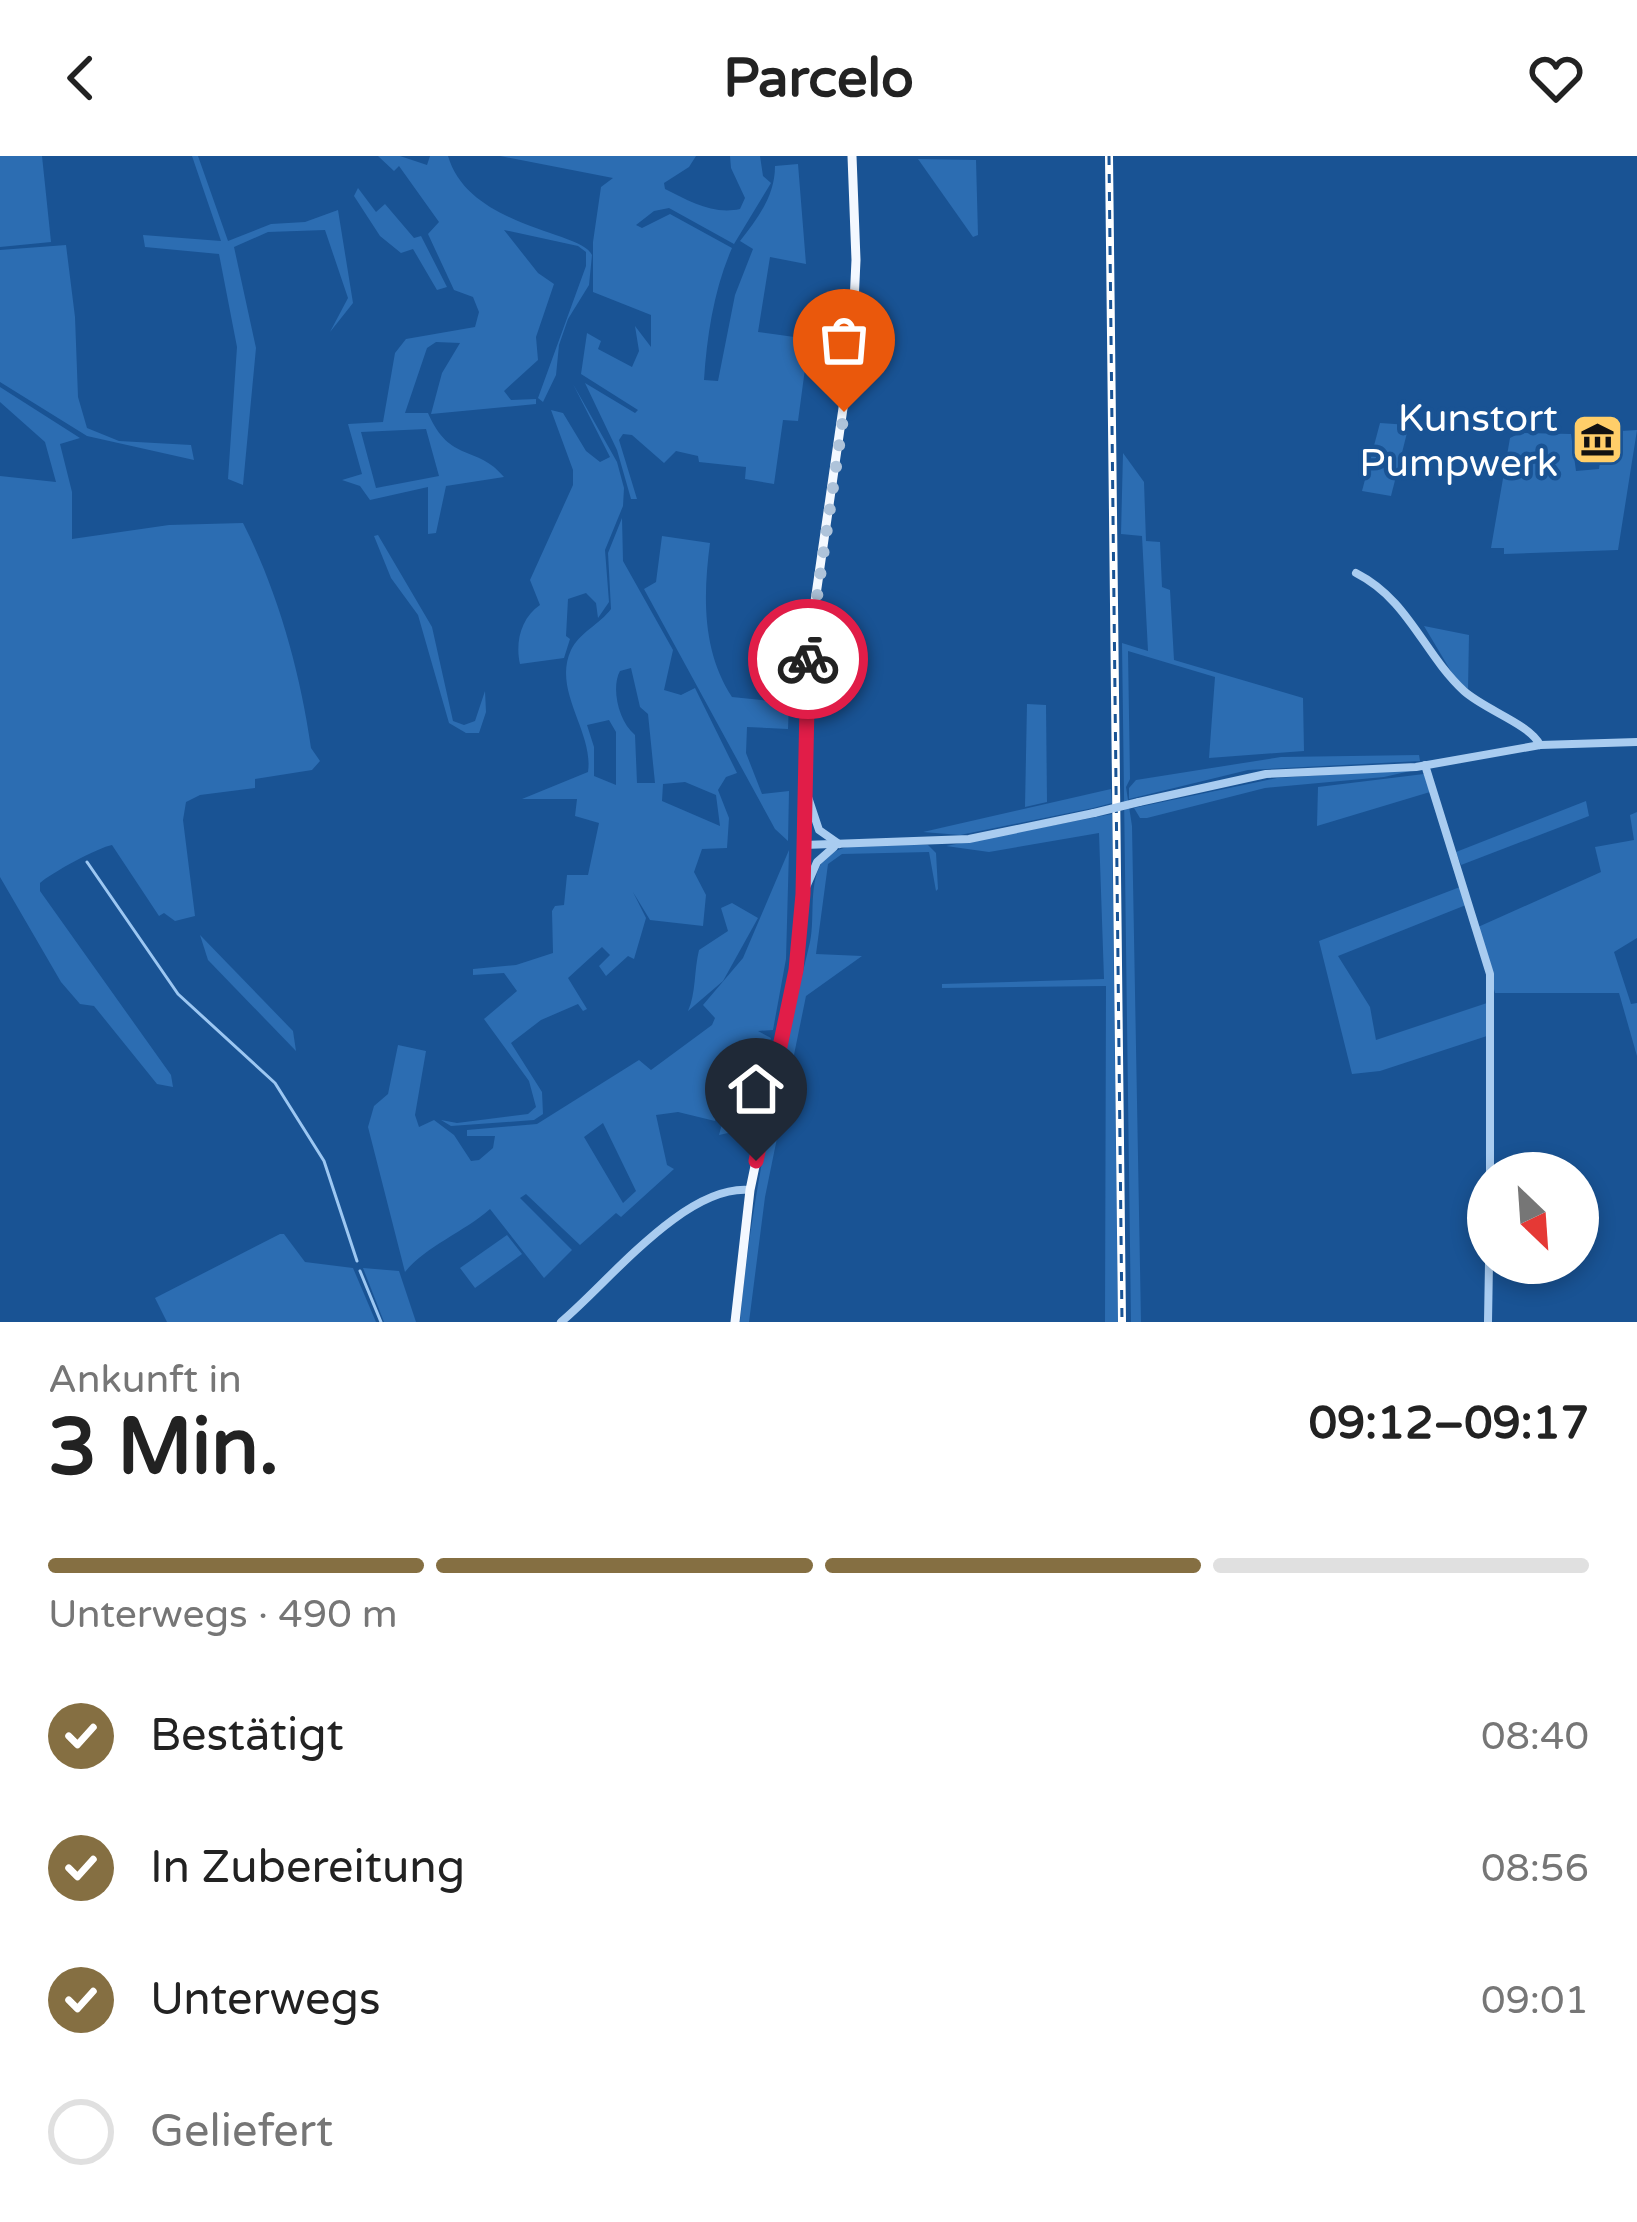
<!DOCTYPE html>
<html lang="de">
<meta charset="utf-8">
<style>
:root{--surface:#fff;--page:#f6f6f6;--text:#222;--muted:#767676;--line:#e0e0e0;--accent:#856f42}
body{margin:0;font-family:"Varela Round",sans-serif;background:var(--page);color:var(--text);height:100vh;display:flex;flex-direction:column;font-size:45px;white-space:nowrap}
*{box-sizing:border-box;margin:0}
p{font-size:39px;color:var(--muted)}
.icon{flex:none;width:66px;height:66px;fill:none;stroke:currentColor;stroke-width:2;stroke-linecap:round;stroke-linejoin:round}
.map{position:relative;height:1166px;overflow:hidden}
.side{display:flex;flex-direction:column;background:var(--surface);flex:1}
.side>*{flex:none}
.needle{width:78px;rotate:155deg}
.fabs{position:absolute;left:1467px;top:996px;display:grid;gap:24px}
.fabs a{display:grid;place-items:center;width:132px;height:132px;border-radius:50%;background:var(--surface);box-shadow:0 6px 18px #0003;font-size:60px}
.pin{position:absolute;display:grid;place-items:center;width:102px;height:102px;color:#fff;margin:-123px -51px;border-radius:50% 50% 50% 0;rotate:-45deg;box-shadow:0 0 12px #0007}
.pin .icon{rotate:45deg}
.courier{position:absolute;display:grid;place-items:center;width:120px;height:120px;margin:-60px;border:9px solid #e11d48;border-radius:50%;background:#fff;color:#222;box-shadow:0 3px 15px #0007}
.overview em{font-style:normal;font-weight:800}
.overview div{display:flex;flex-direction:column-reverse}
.overview{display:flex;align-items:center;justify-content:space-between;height:204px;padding:0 48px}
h1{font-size:78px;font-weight:800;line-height:90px}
.bar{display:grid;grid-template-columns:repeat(4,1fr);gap:18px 12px;align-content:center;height:144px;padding:0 48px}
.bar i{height:15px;border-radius:9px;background:var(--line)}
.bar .on{background:var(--accent)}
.bar p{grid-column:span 4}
ol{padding:0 48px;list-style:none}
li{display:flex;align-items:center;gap:36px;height:132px}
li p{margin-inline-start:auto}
li .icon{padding:12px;border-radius:50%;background:var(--accent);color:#fff;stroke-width:4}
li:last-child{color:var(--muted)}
li i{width:66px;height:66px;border:6px solid var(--line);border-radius:50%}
header{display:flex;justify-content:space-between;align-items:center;height:156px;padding:0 48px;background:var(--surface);font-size:54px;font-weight:800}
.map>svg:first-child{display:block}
.green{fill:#2c6db2;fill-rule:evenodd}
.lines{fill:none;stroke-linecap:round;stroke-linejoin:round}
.stream{stroke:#9cc7f2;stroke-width:3}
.minor{stroke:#a9ccf0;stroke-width:8}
.major{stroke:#f3f8ff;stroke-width:9}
.rail-casing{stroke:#fff;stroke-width:8}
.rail{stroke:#195394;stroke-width:3;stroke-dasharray:9;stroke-linecap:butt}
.minor-bridge{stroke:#a9ccf0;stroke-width:8}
.done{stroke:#aec3da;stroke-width:12;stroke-dasharray:0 21.6}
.route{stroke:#e11d48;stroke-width:15}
.labels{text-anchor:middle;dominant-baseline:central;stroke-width:9;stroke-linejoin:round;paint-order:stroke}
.poi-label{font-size:39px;fill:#fff;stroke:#195394;text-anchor:end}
</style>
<header><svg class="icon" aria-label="back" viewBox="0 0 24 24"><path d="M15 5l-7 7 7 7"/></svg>Parcelo<svg class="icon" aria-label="heart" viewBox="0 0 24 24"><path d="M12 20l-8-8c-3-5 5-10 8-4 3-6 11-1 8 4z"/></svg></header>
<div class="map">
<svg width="1637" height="1166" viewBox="0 0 1637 1166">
<rect width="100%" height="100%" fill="#195394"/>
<g class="green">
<path d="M0,0H42L51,86L0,91Z"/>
<path d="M192,0H198L228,85L271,68L305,66L338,54L353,147L330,176L348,142L325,74L268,76L234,91L256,192L243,329L228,323L237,191L219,98L145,91L143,79L221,85Z"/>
<path d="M378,0H400L427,9L430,0H448C469,72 582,75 592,99L589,129L568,163L559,189L556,219L543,246L538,242L586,110V96L578,90L504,74L538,117L554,128L536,181L538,204L504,235L511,244L536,243V248L431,258L442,217L460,187L436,186L427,192L405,257H428C450,308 477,288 504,321L446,330L436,377L428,378V331L370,344L360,330L342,324L362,318L348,268L383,266L395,197L406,183L475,171L479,156L473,141L454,134L428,78L439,66L399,10L394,15ZM426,273L439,320L376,332L361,276Z"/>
<path d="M500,0H696L689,11L664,27L665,33C689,45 713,59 740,53L745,42L731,12L730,0H760L763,20L771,27L734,88L669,52L654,55L636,69L642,72L670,58L732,92C714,133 707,179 704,224L718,225L735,139L753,93L740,85C758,62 775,40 775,10L798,8L806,108L770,101L758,176L809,183L798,265L783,264L774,328L745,323L746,311L699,306L698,300L676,295L664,307L632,279L623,278L619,284L637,343H631L617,294L585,227L635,257L638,254L581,218L587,177L601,185L598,193L632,211L639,195L635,170L651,191V159L593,136V86L601,31L613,22Z"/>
<path d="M918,3L976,4L978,79L973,81Z"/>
<path d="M358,32L376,56L385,48L414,82L421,80L447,131L437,134L413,93L401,97L380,80L354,40Z"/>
<path d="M66,89L75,161L78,241L87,272L119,285L191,289L194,304L87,280L0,226V94Z"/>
<path d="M573,228L617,306L624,332L623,350L605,394L609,446L598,462L596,447L586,437L568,443L566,480L570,483L564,502L520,508C515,486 521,462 540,449L530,424L573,329V314L551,254L563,257L586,295L600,306L610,301Z"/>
<path d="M0,231L80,282L60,288L72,336V383L169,369L243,367C277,434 300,514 311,592L320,605L312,614L255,623V632L200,639L186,646L183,664L195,760L175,765L164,757L159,760L112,689C99,691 51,717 40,727V735L171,919L173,931L157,928L94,850L80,848L61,826L0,721V320L56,326L45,286L0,246Z"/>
<path d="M1380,267L1409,269L1391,340L1362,335Z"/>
<path d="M1637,274L1618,394L1504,398V392H1491L1510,282L1520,277L1571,278L1576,315L1599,313L1604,276Z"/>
<path d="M1123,297L1144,326L1146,385L1160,386L1162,431L1170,434L1174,504L1303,542L1304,595L1209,602L1215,521L1128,495L1130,623L1126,631L1132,670L1141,1166H1131L1122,487L1148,495L1142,380L1121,378Z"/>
<path d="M622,362L623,405L673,494L664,534L681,539L695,532L737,617L726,621L718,634L729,662L727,692L702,693L694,716L706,739L703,770L650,764L633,736L646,762L634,803L628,800L606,820L599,810L610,799L602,791L568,822L587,853L583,855L578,848L541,864L511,887L542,936L543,958L534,964L451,970L441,964L457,967L528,958L536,951L529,925L484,863L517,835L504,817L473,819V813L516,809L553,797L552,755L555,750L564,749L567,719H588L599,667L575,660L577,643H522L588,616C594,576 552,535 571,494C579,477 600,468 611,453L608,397ZM631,512L640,551L648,558L655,627H637L635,579C618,565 611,531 620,515ZM609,564L616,576V629L594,620V591L587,569ZM685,626L716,639L720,670L662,645L663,628Z"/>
<path d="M378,379L432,471L453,565L464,569L475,565L485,535L486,556L479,577H466L449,567L418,459L391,422L374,380Z"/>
<path d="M662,380L710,387C703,440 702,495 732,541L789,547L788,573L747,571L746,597L762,638L789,635L788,685L775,673L644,433L656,426Z"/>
<path d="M1424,470L1469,479L1468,533L1455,522Z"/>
<path d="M1027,548L1046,549L1047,646L1025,651Z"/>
<path d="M1419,599L1420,605L1248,614L1129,643V632L1136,624L1281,601Z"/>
<path d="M1419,613L1384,621L1265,632L1147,662H1140L1134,652L1277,622Z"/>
<path d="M1424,618L1430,636L1317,670L1318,631Z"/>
<path d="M1111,633L1112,647L1093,652L960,679L923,676Z"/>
<path d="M1586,645L1589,660L1461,709L1456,696Z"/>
<path d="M1637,656V782L1614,796L1631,848L1637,847V900L1619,837H1495L1478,771L1601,716L1595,691L1634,684L1630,659Z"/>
<path d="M1112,658L1118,1166H1105L1106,830L942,832V828L1104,823L1099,677L989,696L946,690Z"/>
<path d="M928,689L936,697L938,733L936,735L929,696L842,698L828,708L816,798L862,800L806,840L765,1041L749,1166H740C751,1038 780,911 810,786C816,760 806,717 829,699C851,682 902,690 928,689Z"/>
<path d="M789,694L786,803L773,874L758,875L771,882L754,956L741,959L737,975L719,979L735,920L729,918L715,965L678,956L656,959L667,1009L674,1013L621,1061L616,1057L580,1089L526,1038L520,1042L572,1094L544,1122L490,1053C464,1076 426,1090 405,1116L368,971L374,950L388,938L398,889L426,895L415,959L419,971L434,964L454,979L471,1005L479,1004L493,992L495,980H467V974L537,968L639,904L651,914L712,869L715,862L703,849L743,802ZM603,967L636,1035L623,1047L584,981Z"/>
<path d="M1460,731L1466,749L1338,800L1370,851L1376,884L1490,846V879L1380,915L1352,918L1319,785Z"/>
<path d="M732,747L758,762L723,825L688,855C696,838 694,814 699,794L728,775L721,752Z"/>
<path d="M200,779L293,875L296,895L208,804Z"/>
<path d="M280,1078H284L305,1106L353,1112L376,1166H167L155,1142Z"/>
<path d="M507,1079L522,1098L475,1132L460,1112Z"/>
<path d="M363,1112L399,1115L416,1166H384Z"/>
</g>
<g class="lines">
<g class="stream">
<path d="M87,706L178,838L275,927L324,1005L357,1105"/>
<path d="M360,1115L381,1166"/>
</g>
<g class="minor">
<path d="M1356,417C1409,444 1423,497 1464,535C1485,554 1530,568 1540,589"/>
<path d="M1425,609L1490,818V1017"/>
<path d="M807,638L819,674L839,688"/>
<path d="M1139,646L1266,618L1416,611L1540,589L1637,586"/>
<path d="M804,689L969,683L1094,657"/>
<path d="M804,736L817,706L834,691"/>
<path d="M561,1166C608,1127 685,1028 750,1034"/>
<path d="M1488,1166L1489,1107"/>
</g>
<path class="major" d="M735,1166L750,1034L796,814L803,738L809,487L852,190L856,104L852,0"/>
<defs>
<path id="rail" d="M1109,0L1122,1166"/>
</defs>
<use href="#rail" class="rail-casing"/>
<use href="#rail" class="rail"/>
<path class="minor-bridge" d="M1094,657L1139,646"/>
</g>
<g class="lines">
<path class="done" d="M808,503L844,256"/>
<path class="route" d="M756,1005L796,814L803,738L808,503"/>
</g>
<defs>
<symbol id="museum-square" viewBox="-11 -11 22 22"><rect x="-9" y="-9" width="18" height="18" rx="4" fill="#ffce69" stroke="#195394"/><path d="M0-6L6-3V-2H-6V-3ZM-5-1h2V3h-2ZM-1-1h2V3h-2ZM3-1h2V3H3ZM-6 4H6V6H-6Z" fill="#111"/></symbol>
</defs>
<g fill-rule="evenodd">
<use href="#museum-square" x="1568" y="254" width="59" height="59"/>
</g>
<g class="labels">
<g class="poi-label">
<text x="1558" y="262">Kunstort<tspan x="1558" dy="45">Pumpwerk</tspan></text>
</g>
</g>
</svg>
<div class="fabs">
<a><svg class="needle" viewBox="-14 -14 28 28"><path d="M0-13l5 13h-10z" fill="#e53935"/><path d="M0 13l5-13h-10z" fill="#767676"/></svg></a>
</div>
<div class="pin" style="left:844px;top:256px;background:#ea580c"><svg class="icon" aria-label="bag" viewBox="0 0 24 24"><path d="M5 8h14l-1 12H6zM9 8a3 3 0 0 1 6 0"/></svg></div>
<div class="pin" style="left:756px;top:1005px;background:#1f2937"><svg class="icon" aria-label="home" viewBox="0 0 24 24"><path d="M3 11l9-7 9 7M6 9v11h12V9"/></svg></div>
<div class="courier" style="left:808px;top:503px"><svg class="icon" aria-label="bike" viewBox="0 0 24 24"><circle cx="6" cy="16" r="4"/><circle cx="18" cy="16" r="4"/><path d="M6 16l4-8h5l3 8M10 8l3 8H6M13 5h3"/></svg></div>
</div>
<section class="side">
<div class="overview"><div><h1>3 Min.</h1><p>Ankunft in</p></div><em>09:12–09:17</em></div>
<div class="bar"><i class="on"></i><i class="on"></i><i class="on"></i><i></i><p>Unterwegs · 490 m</p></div>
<ol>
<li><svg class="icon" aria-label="check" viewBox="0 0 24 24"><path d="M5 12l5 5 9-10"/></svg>Bestätigt<p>08:40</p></li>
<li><svg class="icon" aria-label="check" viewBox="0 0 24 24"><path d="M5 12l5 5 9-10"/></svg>In Zubereitung<p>08:56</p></li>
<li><svg class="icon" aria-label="check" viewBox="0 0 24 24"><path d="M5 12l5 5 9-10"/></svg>Unterwegs<p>09:01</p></li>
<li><i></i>Geliefert</li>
</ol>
</section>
